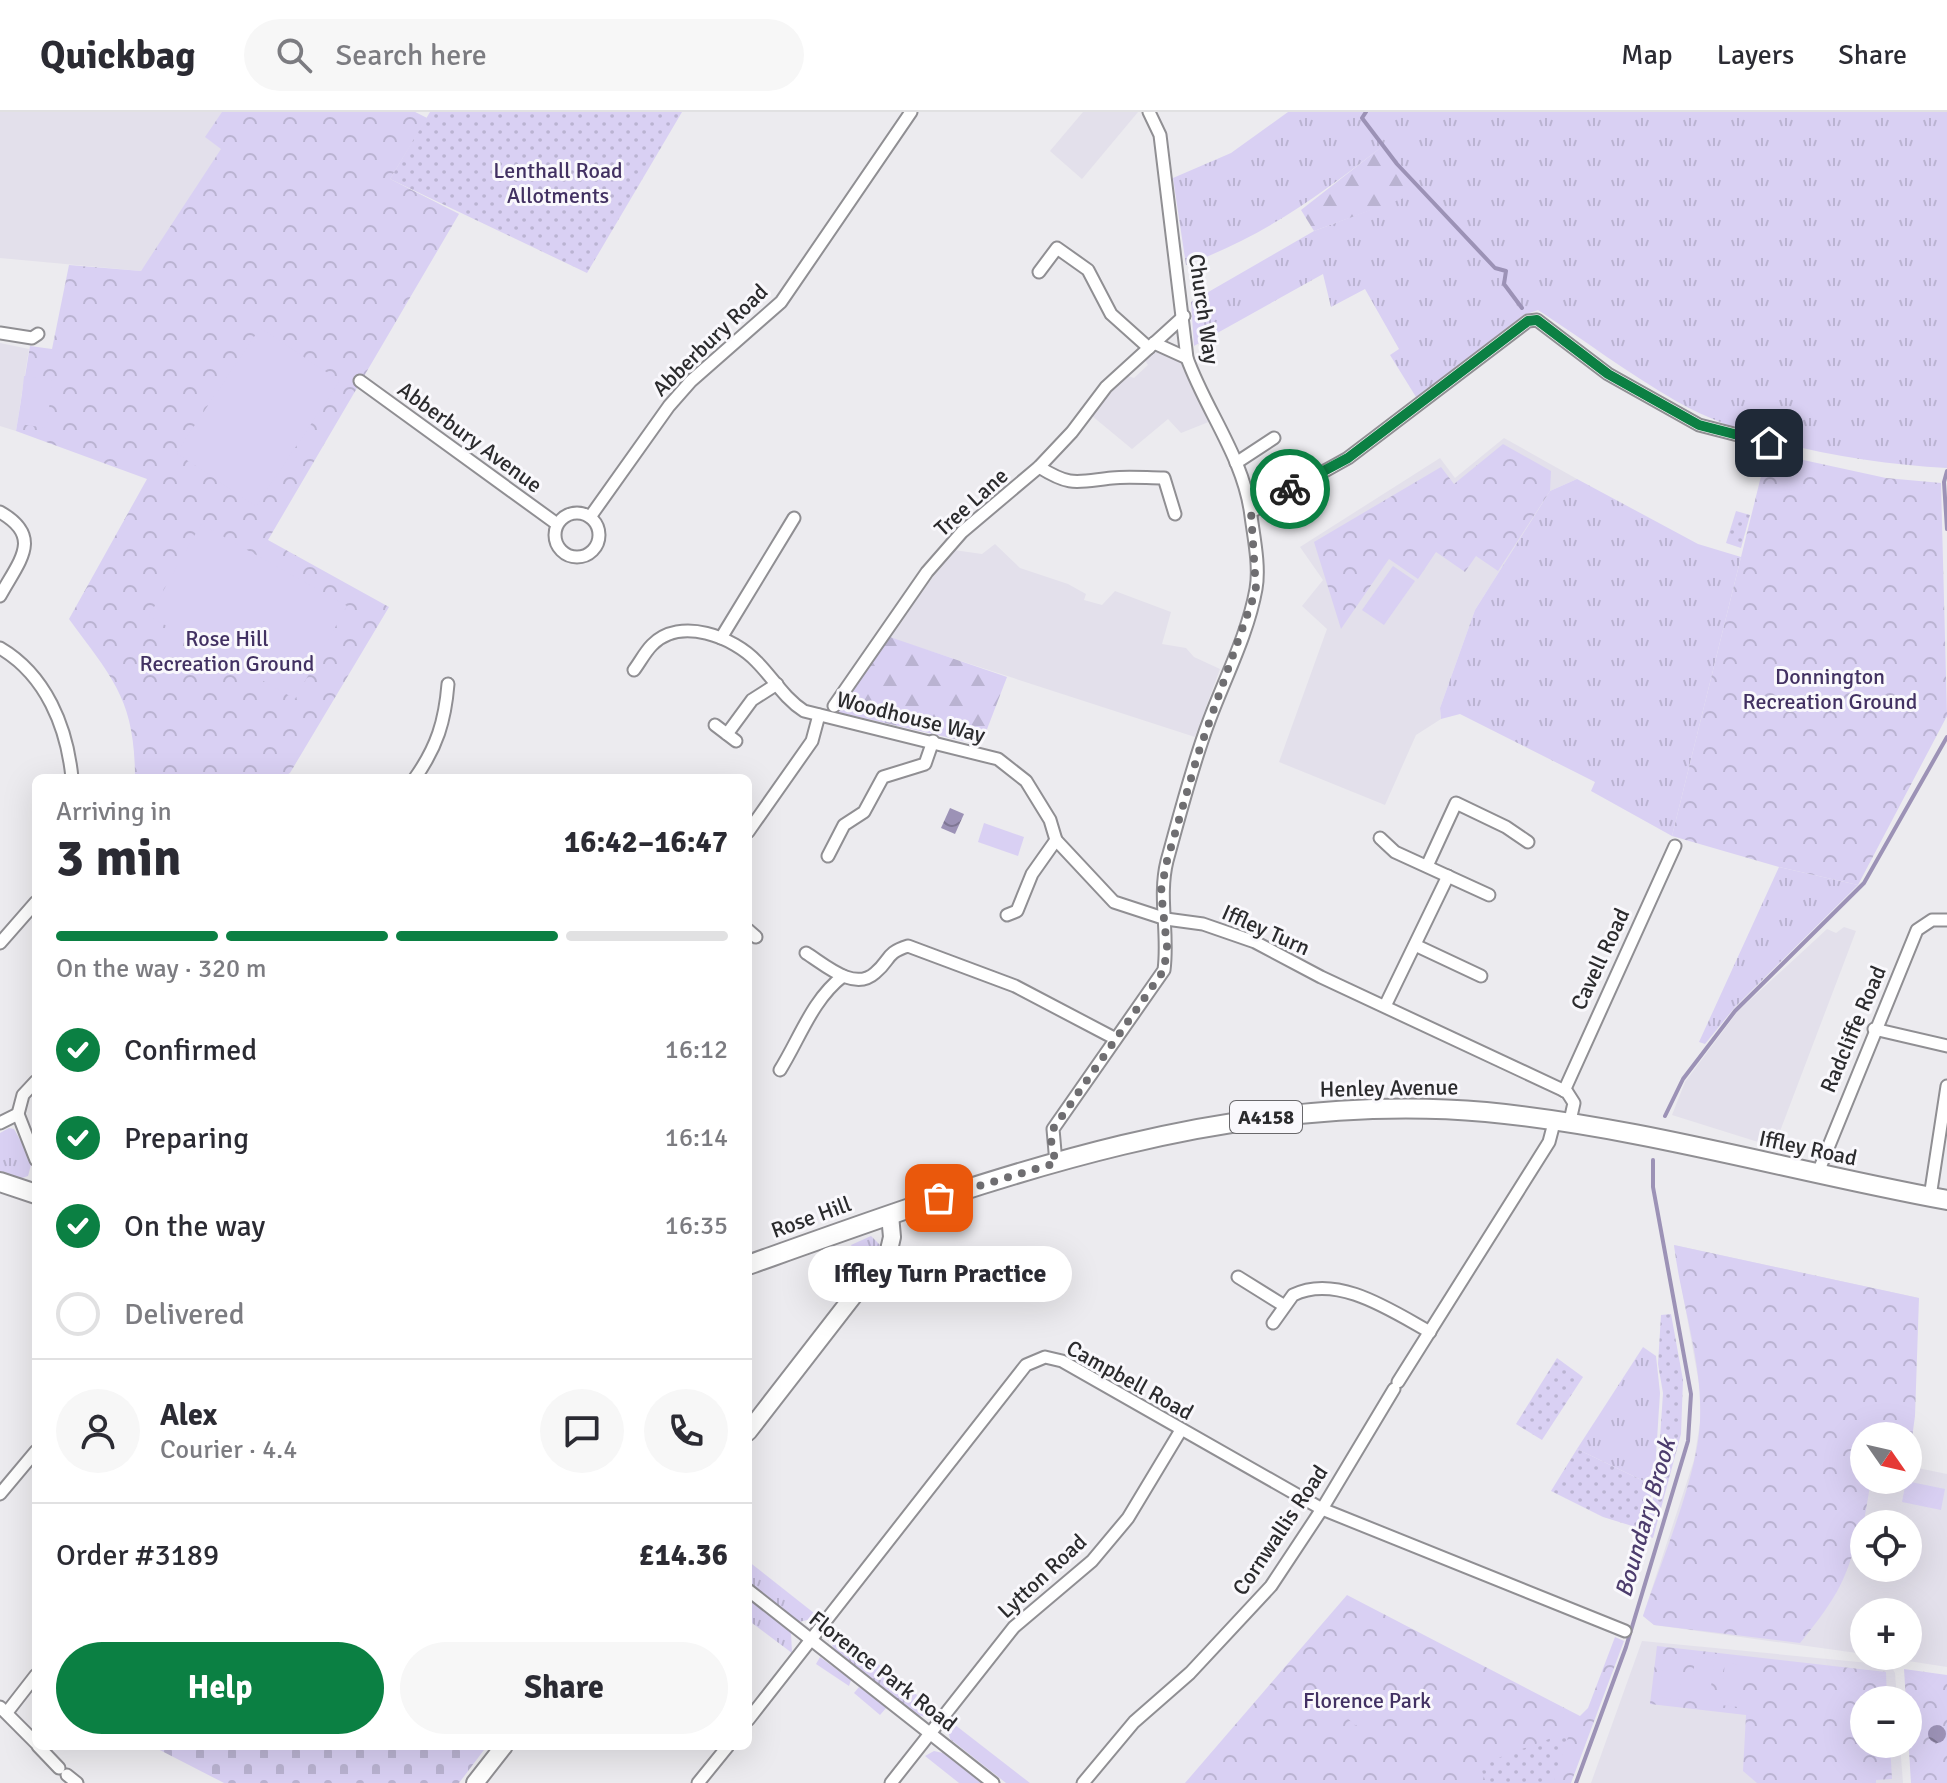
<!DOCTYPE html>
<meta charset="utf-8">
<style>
:root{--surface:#fff;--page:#f7f7f7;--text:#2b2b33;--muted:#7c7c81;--line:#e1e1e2;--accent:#0b8043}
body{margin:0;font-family:Signika,sans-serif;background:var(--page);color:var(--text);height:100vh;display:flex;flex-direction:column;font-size:30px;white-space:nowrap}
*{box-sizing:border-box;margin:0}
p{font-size:26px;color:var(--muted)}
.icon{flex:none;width:44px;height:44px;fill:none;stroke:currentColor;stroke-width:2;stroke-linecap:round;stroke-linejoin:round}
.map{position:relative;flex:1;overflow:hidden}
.sheet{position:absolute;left:32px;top:662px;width:720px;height:976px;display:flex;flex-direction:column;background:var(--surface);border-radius:12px;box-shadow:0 8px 32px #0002}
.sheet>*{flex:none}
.needle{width:52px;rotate:124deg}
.fabs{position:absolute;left:1850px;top:1310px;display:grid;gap:16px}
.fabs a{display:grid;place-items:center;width:72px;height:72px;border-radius:50%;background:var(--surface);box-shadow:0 8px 32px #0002;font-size:40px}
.pin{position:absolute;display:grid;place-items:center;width:68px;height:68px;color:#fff;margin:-34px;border-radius:16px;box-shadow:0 4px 12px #0006}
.courier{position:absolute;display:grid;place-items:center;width:80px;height:80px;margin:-40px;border:6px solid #0b8043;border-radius:50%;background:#fff;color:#222;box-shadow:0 2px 10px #0007}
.bubble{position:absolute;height:56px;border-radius:28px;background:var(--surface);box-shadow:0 8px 32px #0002;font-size:26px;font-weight:700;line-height:56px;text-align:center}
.summary em{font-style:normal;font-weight:700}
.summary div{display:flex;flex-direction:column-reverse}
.summary{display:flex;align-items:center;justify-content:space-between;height:136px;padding:0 24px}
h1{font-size:52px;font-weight:700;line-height:60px}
.bar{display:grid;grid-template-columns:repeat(4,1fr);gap:12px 8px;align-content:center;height:96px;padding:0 24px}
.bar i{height:10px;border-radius:6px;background:var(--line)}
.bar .selected{background:var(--accent)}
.bar p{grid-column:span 4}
.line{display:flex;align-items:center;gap:20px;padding:0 24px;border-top:2px solid var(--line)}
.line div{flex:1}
.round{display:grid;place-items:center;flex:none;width:84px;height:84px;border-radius:42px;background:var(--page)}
ol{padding:0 24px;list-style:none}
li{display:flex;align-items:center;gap:24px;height:88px}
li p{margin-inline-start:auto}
li .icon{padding:8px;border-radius:50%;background:var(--accent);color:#fff;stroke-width:4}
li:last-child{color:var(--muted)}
li i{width:44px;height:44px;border:4px solid var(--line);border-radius:50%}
.primary-button{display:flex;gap:16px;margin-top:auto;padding:16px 24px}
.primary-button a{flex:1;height:92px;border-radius:48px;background:var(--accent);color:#fff;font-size:32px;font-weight:700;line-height:92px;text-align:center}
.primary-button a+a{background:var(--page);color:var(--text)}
header{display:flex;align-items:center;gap:48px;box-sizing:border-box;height:112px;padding:0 40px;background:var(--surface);border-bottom:2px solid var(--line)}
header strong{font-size:38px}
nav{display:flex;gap:44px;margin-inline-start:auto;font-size:28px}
.search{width:560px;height:72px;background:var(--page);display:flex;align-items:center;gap:20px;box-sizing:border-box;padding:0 28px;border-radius:44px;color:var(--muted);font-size:30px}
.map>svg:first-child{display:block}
.built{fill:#e3e0eb;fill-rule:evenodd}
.grass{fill:url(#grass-tufts)}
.forest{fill:url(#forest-firs)}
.cemetery{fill:url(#cemetery-stones)}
.park{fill:url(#park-crowns)}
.garden{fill:url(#garden-dots)}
.pitch{fill:#d9d0f3}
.water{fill:url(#water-waves)}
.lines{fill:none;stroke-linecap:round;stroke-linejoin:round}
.stream{stroke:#9c92b6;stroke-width:4}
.minor-casing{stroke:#908f93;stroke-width:15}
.secondary-casing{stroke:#908f93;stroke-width:20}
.primary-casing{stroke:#908f93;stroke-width:22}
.minor{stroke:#fff;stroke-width:11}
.secondary{stroke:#fff;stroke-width:16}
.primary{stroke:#fff;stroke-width:18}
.done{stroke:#6f6e71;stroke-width:8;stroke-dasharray:0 14.4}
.route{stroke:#0b8043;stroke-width:10}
.labels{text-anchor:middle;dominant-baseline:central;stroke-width:6;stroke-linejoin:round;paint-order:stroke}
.shield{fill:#f9f8fc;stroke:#69686b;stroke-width:2}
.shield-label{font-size:20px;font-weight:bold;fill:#2b2b2d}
.park-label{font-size:22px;fill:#423162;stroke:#f9f8fc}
.street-label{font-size:22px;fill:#2b2b2d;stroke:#f9f8fc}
.water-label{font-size:24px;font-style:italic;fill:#4c3c6d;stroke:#f9f8fc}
</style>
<header>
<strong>Quickbag</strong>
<div class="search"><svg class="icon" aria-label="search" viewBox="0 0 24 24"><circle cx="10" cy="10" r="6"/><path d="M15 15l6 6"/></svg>Search here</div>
<nav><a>Map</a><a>Layers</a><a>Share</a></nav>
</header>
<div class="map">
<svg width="1947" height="1671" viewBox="0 0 1947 1671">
<defs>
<pattern id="grass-tufts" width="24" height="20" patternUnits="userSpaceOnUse" patternTransform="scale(2)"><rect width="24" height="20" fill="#d9d0f3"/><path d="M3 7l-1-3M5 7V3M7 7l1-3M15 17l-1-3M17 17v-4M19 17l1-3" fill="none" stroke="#bab3d1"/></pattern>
<pattern id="forest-firs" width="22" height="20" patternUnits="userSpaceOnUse" patternTransform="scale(2)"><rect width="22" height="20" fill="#d9d0f3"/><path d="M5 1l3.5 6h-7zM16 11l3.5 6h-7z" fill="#bab3d1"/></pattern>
<pattern id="cemetery-stones" width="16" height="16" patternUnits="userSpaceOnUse" patternTransform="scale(2)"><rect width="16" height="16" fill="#d9d0f3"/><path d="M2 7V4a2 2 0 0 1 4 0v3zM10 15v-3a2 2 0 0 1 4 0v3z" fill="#bab3d1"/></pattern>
<pattern id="park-crowns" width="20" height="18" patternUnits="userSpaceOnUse" patternTransform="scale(2)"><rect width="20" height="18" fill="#d9d0f3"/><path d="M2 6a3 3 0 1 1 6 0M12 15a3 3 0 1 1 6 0" fill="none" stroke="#bab3d1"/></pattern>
<pattern id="garden-dots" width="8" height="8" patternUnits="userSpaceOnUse" patternTransform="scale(2)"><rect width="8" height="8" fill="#d9d0f3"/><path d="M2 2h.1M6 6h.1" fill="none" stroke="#bab3d1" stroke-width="1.8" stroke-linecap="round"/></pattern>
<pattern id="water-waves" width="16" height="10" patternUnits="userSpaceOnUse" patternTransform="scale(2)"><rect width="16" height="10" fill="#9c92b6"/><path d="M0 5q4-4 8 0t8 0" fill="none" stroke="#7f7794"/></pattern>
</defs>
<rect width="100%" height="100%" fill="#ecebef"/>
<g class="built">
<path d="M0,0H415L427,6L390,67L459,102L170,120L141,159L0,146Z"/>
<path d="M1083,0H1138L1082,67L1050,39Z"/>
<path d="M0,231L29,237L16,319L0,314Z"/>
<path d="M1162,238L1181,251L1211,309L1181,321L1168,307L1132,337L1091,303L1122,262L1134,266L1148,253L1143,245Z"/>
<path d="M1504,326L1577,367L1550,379L1475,498L1440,596L1441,607L1416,623L1385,693L1279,650L1327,517L1302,494L1323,468L1300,435L1440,346L1455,366Z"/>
<path d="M995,432L1020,456L1068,472L1086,482L1084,488L1102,493L1115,479L1171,500L1162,532L1186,536L1194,545L1220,557L1195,625L887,525L954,438L982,442Z"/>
<path d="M1844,815L1856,819L1774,1035L1672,1003L1685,970L1738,899L1827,817L1836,821Z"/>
<path d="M1674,1133L1919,1186L1864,1324V1368H1908V1354L1947,1362V1555L1876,1544H1908V1500H1864V1542L1654,1513L1643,1504L1694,1348L1700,1311V1277ZM1864,1412H1908V1456H1864Z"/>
<path d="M1642,1529L1890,1553L1895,1561L1897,1588H1864V1632H1900L1903,1671H1591Z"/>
</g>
<g class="grass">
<path d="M1288,0H1947V356C1859,351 1754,333 1676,289C1629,262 1584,228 1538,198L1524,203L1416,285L1390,243L1399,237L1365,177L1331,195L1323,162L1194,234L1191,190L1314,119L1423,78L1383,34C1317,85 1266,123 1186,153L1173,66L1231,41Z"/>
<path d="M1577,367L1698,432L1741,445L1672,724L1591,679L1595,670L1460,602L1441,607L1440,596L1475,498L1550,379Z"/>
<path d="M1779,755L1858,773L1735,895L1705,932L1699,930Z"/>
<path d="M9,1016L14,1017L32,1049L28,1064L19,1067L0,1062V1021Z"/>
<path d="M871,1124L880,1133L864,1153L851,1133Z"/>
<path d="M1643,1235L1656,1244L1660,1281L1654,1374L1577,1337Z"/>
<path d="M748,1449L819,1505L799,1510L748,1469Z"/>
<path d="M748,1487L791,1520L792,1541L748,1508Z"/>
<path d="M831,1514L938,1600L926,1605L917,1603L833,1536L829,1520Z"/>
<path d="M820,1545L851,1568L849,1574L816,1552Z"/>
<path d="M859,1575L887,1595L880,1603L854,1581Z"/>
<path d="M950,1609L1030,1671H1006L950,1627L947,1614Z"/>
<path d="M934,1639L943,1641L982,1671H959L925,1644Z"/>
</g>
<g class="forest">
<path d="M1384,33L1423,79L1314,119L1301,98Z"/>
<path d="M887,524L1007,565L981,633L837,600Z"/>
</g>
<path class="cemetery" d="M152,1634H487L459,1671H224Z"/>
<g class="park">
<path d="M222,0H415L427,6L390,67L459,102L268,428L389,495L290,661L281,666H135C135,588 113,567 69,507L147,367L16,319L30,234L52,237L69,153L141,159L221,37L205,25Z"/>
<path d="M1503,332L1551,359L1550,379L1498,459L1476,444L1465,460L1436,440L1418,467L1389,447L1341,517L1314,430L1441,355L1454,372Z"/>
<path d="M1767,340L1886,366L1941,371L1947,604L1858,773L1779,755L1672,724Z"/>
<path d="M1674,1133L1919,1186L1915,1304L1908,1355V1324H1864V1368H1871L1862,1421H1856C1851,1466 1828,1497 1800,1531L1654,1513L1643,1504C1661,1449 1698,1364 1700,1309C1703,1250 1681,1191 1674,1133Z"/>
<path d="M1347,1483L1580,1604L1588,1596L1615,1525L1624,1529L1571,1671H1185Z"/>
<path d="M1657,1534L1886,1560L1887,1588H1864V1632H1890L1892,1667L1876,1668V1671H1757L1743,1659L1746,1603L1650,1592Z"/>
<path d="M1904,1557L1947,1563V1671H1911Z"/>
</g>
<g class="garden">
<path d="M430,0H682L587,161L390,67Z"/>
<path d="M1736,399L1750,403L1741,436L1726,431Z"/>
<path d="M1671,1202L1683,1268L1681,1322L1653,1426L1643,1423L1657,1372L1663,1281L1658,1252L1661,1203Z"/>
<path d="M1557,1246L1583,1265L1542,1328L1516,1312Z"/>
<path d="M1577,1337L1654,1374L1642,1417L1603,1405L1551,1379Z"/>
<path d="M1570,1619L1553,1671H1486L1480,1653Z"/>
</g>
<g class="pitch">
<path d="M260,216L340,269L256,394L176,341Z"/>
<path d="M24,264L52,267L47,316L19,312Z"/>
<path d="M201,412L347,494L295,587L149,504Z"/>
<path d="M1393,454L1415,469L1384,513L1362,498Z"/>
<path d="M984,711L1024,725L1018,744L978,730Z"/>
<path d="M1906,1369L1945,1377L1941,1398L1902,1390Z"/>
<path d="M1664,1543L1684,1546L1679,1588L1659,1585Z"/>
<path d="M1347,1547L1385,1581L1356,1614L1318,1580Z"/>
<path d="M1695,1547L1714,1550L1709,1592L1690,1589Z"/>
<path d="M1725,1551L1744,1553L1739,1595L1720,1593Z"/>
</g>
<g class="water">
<path d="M950,696L964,702L955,722L941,716Z"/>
<circle cx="1937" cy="1622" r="9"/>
</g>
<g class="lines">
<g class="stream">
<path d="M1366,0L1362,6L1397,52L1495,156L1506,159L1504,172L1522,196"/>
<path d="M1947,359L1944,370L1947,417"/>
<path d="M1665,1004L1683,967L1735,899L1864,771L1947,625"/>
<path d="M1576,1671L1626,1535L1688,1329L1691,1282L1653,1075V1048"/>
</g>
<defs>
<g id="minor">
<path d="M1039,160L1057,136L1088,158L1111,202L1149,236"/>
<path d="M0,221L32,226L38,222"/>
<path d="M1154,231L1187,246"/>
<path d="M360,269L557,412"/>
<path d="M1236,351L1274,326"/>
<path d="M1039,355C1071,375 1076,370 1112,366C1128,364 1147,366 1164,366L1175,402"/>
<path d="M0,400C44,425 19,449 0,484"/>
<path d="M1251,400L1348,346L1528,209L1537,208L1608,262L1699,313L1769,331"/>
<circle cx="577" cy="423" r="22"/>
<path d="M590,405L669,294L691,269L781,190L911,0"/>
<path d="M721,526L794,406"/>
<path d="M0,536C46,563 67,615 72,666"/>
<path d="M634,558C640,550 645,540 652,533C680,504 734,525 757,550C773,566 784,586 804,599L998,647L1026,669L1050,708L1056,728L1114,790L1166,807L1203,812L1255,830L1321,865L1567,980L1574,991L1569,1013"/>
<path d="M834,594L927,460L962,420L1039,355L1072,320L1106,275L1184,204"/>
<path d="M715,613L736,629"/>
<path d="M727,622L752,588L777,572"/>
<path d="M415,666C437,635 445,609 448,572"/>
<path d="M748,720L812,629L819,603"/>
<path d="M1380,726L1395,740L1489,783"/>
<path d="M828,744L844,713L864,700L883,665L925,652L933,629"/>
<path d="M1427,754L1456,691L1506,715L1528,730"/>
<path d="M1007,803L1017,799L1032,762L1056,728"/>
<path d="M748,818L756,825"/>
<path d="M0,831L36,790"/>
<path d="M1415,833L1481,864"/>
<path d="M806,841C824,852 854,880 875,861C891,848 885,841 908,834L1015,874L1114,926"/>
<path d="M1385,894L1448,764"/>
<path d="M1874,917L1947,934"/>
<path d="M780,958C800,926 812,888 843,864"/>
<path d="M1564,979L1675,734"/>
<path d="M18,1002L23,983L36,969"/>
<path d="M0,1011L18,1002L36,1048"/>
<path d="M1056,1051L1053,1017L1164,858C1169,821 1158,785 1167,749C1180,702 1192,654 1209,609C1225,566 1248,522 1256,477C1260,455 1254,426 1251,404C1244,346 1206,299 1187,246L1160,23L1149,0"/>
<path d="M1817,1063L1917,818L1932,808H1947"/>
<path d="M1930,1085L1947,974"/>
<path d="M1238,1165L1283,1193"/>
<path d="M1273,1211L1293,1183C1337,1161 1392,1199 1430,1220"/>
<path d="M1398,1270L1549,1030L1554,1011"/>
<path d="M0,1382L36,1339"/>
<path d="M748,1478L993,1671"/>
<path d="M0,1595L36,1631"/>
<path d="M8,1599L36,1563"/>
<path d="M748,1608L1026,1253L1045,1245L1062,1249L1322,1397L1625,1519"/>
<path d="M38,1634L59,1656"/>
<path d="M67,1663L77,1671"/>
<path d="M698,1671L728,1634"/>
<path d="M891,1671L1014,1515L1092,1449L1128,1406L1181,1318"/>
<path d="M1083,1671L1134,1610L1190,1561L1271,1474L1322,1397L1394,1277"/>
</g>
<g id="secondary">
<path d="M748,1320L889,1138L892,1125L890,1103"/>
<path d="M475,1671L504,1634"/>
</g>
<g id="primary">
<path d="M0,1070L36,1082"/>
<path d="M748,1153C986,1068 1229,977 1486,1000C1641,1015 1794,1060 1947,1088"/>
</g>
</defs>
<use href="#minor" class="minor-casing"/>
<use href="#secondary" class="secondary-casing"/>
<use href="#primary" class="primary-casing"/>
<use href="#minor" class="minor"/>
<use href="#secondary" class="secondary"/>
<use href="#primary" class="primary"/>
</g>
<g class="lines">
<path class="done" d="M939,1086L1056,1051L1051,1032L1053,1017L1164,858L1167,835L1161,779L1167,749L1198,642L1256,478L1251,400L1290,377"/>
<path class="route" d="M1290,377L1348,346L1528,209L1537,208L1608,262L1699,313L1769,331"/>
</g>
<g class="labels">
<rect class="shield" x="1230" y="989" width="72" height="32" rx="6"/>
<g class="shield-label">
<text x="1266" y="1005">A4158</text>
</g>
<g class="park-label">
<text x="558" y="58">Lenthall Road<tspan x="558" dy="25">Allotments</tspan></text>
<text x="227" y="526">Rose Hill<tspan x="227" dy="25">Recreation Ground</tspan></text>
<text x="1830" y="564">Donnington<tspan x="1830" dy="25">Recreation Ground</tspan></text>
<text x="1367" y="1588">Florence Park</text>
</g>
<g class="street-label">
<text transform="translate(1204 197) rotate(82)">Church Way</text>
<text transform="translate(710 228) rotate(-44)">Abberbury Road</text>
<text transform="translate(470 325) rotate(36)">Abberbury Avenue</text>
<text transform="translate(971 390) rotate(-42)">Tree Lane</text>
<text transform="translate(911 605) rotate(14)">Woodhouse Way</text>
<text transform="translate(1266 818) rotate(24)">Iffley Turn</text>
<text transform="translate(1600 847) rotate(-65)">Cavell Road</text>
<text transform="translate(1853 917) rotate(-67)">Radcliffe Road</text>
<text transform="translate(1389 976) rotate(-1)">Henley Avenue</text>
<text transform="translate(1808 1036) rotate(12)">Iffley Road</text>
<text transform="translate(811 1105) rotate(-20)">Rose Hill</text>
<text transform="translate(1130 1268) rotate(29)">Campbell Road</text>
<text transform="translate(1280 1418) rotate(-56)">Cornwallis Road</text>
<text transform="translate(1042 1464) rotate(-43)">Lytton Road</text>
<text transform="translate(883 1559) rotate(38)">Florence Park Road</text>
</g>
<g class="water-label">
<text transform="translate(1645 1406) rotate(-74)">Boundary Brook</text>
</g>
</g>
</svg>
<div class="fabs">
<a><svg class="needle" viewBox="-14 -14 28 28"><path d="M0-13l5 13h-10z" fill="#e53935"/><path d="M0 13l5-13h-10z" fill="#7c7c81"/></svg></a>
<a><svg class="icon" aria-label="locate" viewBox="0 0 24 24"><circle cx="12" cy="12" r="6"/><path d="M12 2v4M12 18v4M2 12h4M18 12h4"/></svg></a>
<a>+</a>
<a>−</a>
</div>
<div class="pin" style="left:939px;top:1086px;background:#ea580c"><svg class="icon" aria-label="bag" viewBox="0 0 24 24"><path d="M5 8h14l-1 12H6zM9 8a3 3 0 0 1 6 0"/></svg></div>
<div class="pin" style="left:1769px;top:331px;background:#1f2937"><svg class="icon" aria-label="home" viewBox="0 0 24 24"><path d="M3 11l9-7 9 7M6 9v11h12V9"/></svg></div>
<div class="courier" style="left:1290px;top:377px"><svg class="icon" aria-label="bike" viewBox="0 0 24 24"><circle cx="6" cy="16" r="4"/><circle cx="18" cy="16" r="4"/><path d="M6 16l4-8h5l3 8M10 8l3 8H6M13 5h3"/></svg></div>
<div class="bubble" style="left:808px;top:1134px;width:264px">Iffley Turn Practice</div>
<section class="sheet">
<div class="summary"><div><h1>3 min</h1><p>Arriving in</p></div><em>16:42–16:47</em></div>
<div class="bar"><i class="selected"></i><i class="selected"></i><i class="selected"></i><i></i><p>On the way · 320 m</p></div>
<ol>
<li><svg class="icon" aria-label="check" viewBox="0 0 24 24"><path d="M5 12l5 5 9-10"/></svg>Confirmed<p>16:12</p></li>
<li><svg class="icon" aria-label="check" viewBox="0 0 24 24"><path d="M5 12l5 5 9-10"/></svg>Preparing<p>16:14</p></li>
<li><svg class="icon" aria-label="check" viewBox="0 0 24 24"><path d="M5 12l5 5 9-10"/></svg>On the way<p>16:35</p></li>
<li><i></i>Delivered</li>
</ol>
<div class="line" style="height:144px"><a class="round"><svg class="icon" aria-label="person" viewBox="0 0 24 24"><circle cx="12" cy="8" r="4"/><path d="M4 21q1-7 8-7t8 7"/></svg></a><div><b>Alex</b><p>Courier · 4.4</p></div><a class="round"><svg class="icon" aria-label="chat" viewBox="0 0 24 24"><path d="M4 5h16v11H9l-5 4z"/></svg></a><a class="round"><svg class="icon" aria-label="phone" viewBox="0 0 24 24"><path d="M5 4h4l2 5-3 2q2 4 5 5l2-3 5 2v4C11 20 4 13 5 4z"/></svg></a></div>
<div class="line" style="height:104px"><div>Order #3189</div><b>£14.36</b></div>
<div class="primary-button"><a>Help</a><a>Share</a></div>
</section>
</div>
